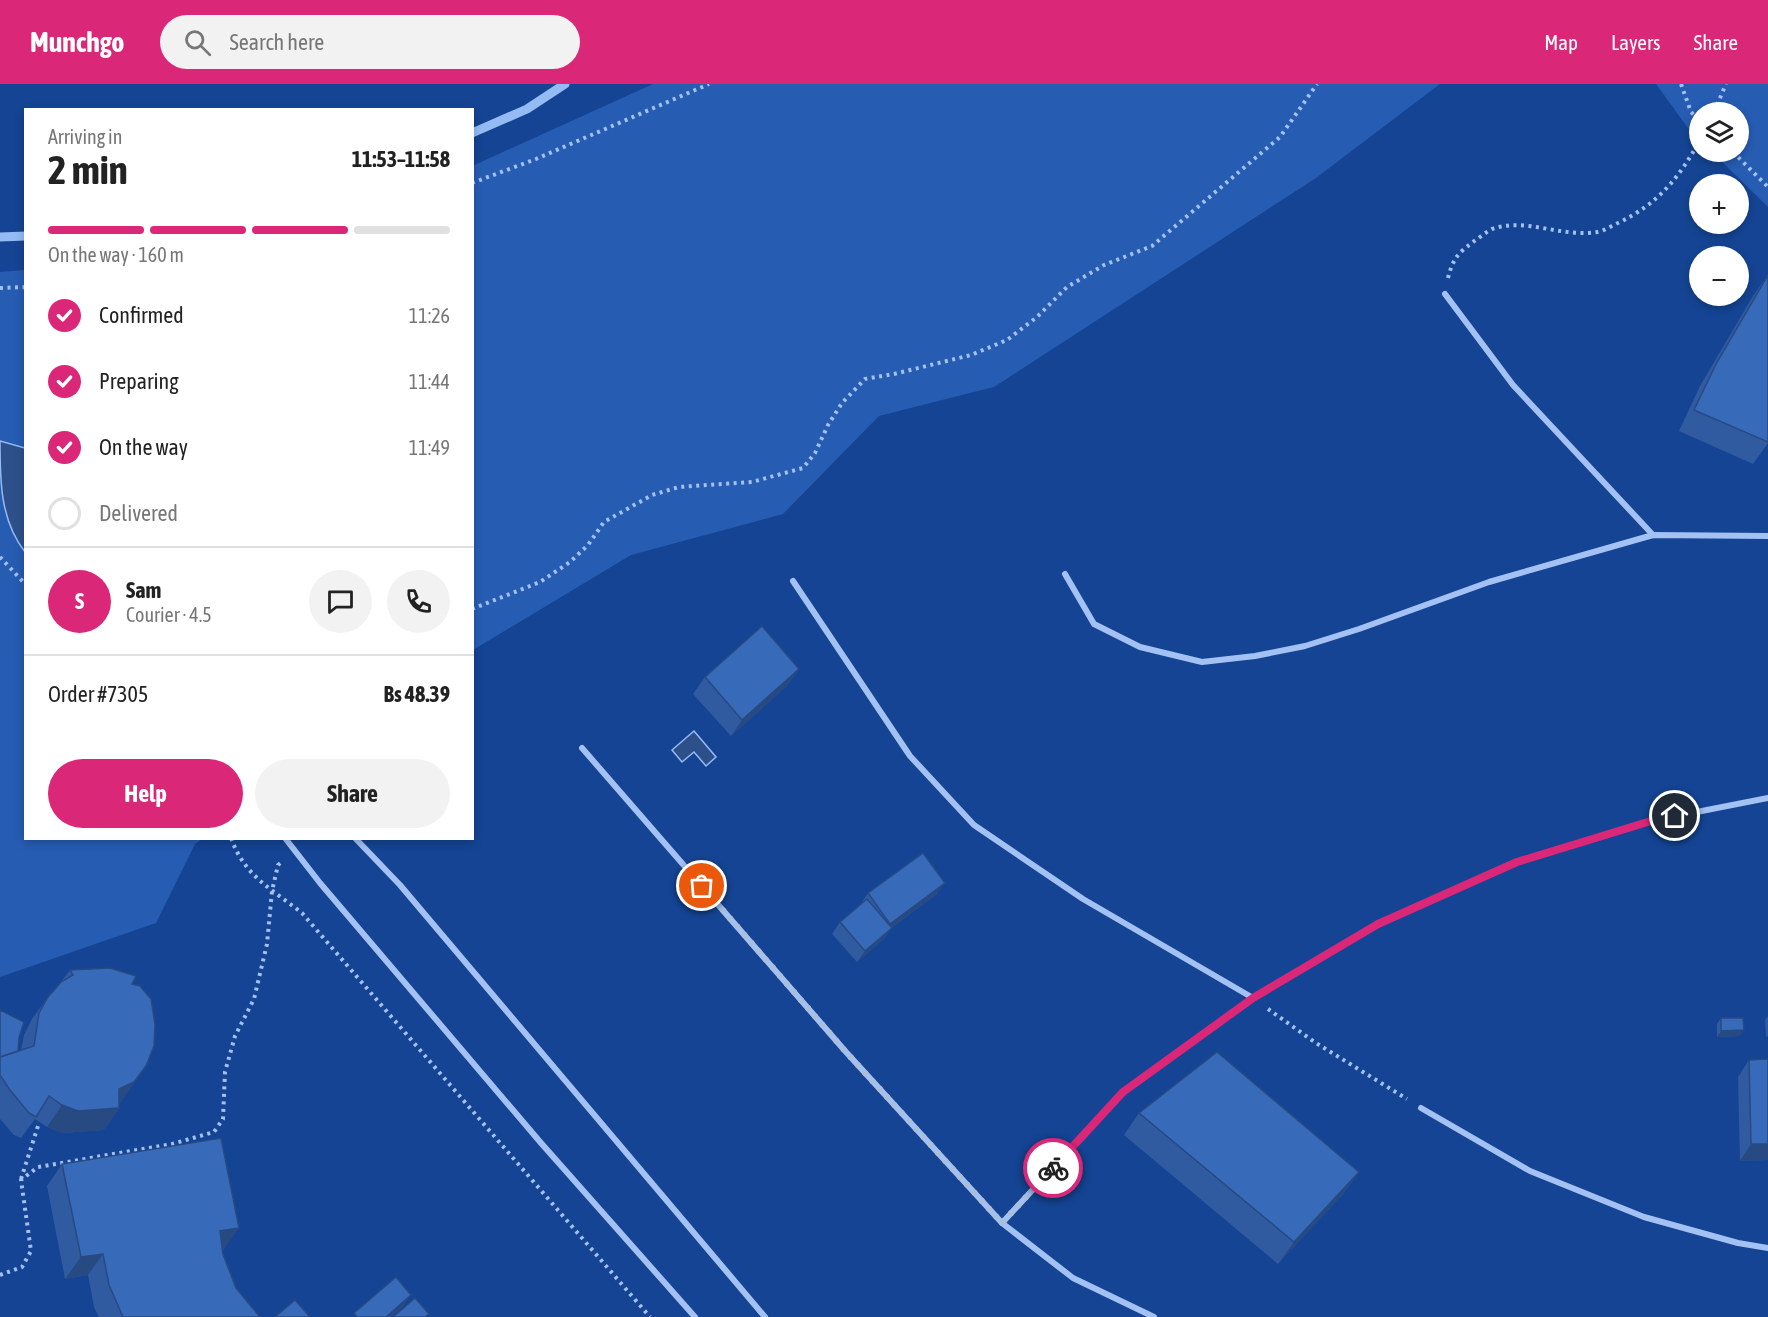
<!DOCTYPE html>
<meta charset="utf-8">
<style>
:root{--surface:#fff;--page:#f2f2f2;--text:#222;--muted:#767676;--line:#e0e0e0;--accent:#db2777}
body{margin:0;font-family:"Asap Condensed",sans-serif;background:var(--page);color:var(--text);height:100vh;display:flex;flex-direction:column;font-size:22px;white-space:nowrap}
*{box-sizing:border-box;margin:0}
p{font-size:20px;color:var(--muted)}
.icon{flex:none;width:33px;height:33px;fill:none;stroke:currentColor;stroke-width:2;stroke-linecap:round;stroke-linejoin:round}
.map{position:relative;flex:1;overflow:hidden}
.side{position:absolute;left:24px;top:24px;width:450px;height:732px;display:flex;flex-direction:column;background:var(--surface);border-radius:0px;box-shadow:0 3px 9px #0003}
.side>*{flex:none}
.controls{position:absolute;left:1689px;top:18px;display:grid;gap:12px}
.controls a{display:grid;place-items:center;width:60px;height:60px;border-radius:50%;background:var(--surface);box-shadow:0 3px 9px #0003;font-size:30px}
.pin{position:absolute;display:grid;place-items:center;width:51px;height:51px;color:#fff;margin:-26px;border:3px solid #fff;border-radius:50%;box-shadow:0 2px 6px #0007}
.courier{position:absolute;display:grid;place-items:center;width:60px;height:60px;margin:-30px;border:4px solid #db2777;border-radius:50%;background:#fff;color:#222;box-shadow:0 2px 8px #0007}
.overview em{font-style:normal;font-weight:700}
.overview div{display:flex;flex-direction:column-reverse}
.overview{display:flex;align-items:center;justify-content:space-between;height:102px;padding:0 24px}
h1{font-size:39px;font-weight:700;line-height:45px}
.bar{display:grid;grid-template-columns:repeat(4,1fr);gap:9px 6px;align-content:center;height:72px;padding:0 24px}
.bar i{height:8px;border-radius:4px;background:var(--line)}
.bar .selected{background:var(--accent)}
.bar p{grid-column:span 4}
.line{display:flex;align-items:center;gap:15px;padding:0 24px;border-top:2px solid var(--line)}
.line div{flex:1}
.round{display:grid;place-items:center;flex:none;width:63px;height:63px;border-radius:32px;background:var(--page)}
ol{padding:0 24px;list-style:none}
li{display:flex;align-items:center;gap:18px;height:66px}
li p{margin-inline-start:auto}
li .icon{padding:6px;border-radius:50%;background:var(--accent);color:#fff;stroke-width:4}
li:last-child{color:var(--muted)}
li i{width:33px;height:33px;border:3px solid var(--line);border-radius:50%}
.action{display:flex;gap:12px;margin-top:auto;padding:12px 24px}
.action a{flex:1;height:69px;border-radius:36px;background:var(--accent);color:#fff;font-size:24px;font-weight:700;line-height:69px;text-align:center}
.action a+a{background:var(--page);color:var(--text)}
header{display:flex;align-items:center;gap:36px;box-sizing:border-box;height:84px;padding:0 30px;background:var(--accent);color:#fff}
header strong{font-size:28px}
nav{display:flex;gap:33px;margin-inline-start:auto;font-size:21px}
.search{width:420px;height:54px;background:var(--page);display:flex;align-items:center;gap:15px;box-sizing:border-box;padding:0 21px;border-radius:33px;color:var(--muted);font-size:22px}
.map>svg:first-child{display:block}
.green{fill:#265cb2}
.water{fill:#2d508b;stroke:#95bbf5;stroke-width:1.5}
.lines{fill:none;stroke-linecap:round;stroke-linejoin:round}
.stream{stroke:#95bbf5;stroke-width:9}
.path{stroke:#a3c1f2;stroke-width:4;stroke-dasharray:3 4.5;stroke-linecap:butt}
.minor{stroke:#a3c1f2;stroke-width:6}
.wall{fill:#305ba0}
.shaded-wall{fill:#274a82}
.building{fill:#386aba;stroke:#274a82;stroke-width:1.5}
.done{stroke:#adbed9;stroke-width:6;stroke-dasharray:0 10.8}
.route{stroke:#db2777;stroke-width:8}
</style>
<header>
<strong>Munchgo</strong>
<div class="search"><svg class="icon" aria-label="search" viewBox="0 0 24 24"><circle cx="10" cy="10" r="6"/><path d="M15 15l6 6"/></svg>Search here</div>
<nav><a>Map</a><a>Layers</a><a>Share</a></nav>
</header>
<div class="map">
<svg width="1768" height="1233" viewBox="0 0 1768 1233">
<rect width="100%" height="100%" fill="#144493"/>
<g class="green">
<path d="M653,0H1440L1316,94L994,303L879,332L783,430L631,471L473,566L472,82Z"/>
<path d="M1656,0H1768V123L1712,68H1738V28H1700L1699,55L1688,44Z"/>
<path d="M25,186L26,754L202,755L195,760L156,839L0,893V188Z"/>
</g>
<g class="water">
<path d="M0,357L25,364V468C0,436 0,396 0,357Z"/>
<path d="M694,647L716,673L706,682L694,668L682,678L672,666Z"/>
</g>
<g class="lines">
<g class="stream">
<path d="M472,49L527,25L565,0"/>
<path d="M0,153L26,152"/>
</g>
<g class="path">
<path d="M1681,0L1691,28L1700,37"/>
<path d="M1714,28L1726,0"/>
<path d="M1733,68L1768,103"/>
<path d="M472,99L536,75L709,0"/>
<path d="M1448,194C1453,175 1457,170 1473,158C1479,154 1486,148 1492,145C1526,133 1562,154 1597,148C1604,147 1611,142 1618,139C1658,120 1679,94 1700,56"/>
<path d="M0,204L26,203"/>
<path d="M0,473L26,501"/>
<path d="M472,525L540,498L570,478L588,461L604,438L652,411L679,403L752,398L803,384L815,369L828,341L842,319L865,295L894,290L971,271L1007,256L1037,233L1067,203L1104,181L1152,162L1280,53L1317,0"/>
<path d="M231,754C245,793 272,805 302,829L650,1233"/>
<path d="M1268,925L1316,959L1407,1015"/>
<path d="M21,1095L38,1042"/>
<path d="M0,1191L22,1183L31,1167L21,1096L38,1083L172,1060L214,1048L223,1035L225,988L235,952L254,915L267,860L272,807L278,781L283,777"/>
</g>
<g class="minor">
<path d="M1445,210L1513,301L1653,451"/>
<path d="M1065,490L1094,540L1140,563L1202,578L1255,572L1305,562L1359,545L1489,498L1653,451L1768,452"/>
<path d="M793,497L910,672L974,741L1083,815L1253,914"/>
<path d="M582,664L846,968L1002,1139L1073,1194L1154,1233"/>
<path d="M285,754L320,799L541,1059L695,1233"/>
<path d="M355,754L400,801L765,1233"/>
<path d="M1421,1024L1530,1087L1644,1133L1738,1159L1768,1164"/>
<path d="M1002,1139L1123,1008L1253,914L1378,840L1517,778L1651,737L1768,714"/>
</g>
</g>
<g class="wall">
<path d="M1768,191V359L1753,380L1679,347L1700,302L1753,212Z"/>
<path d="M799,585L787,602L731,652L693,610L705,593Z"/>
<path d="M868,809L937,810L891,844L884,855L857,878L832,850L840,838L860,821Z"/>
<path d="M70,886L132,900L146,982L119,1020V1024L104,1046L63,1049L47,1043L35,1035L21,1054L14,1051L0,1035V926L19,954L18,967L21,966L24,951L32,935L48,913L61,898Z"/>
<path d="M1768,932V952L1766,953L1765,936Z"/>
<path d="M1721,934L1740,952L1717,953V940Z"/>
<path d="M1768,975V1076L1740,1077L1738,993L1749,976Z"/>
<path d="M1139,1029L1359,1088L1343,1110L1278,1180L1124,1051Z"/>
<path d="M62,1080L224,1165L223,1166V1170L236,1204L260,1233H99L94,1223L88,1191L65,1195L47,1102Z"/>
</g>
<g class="shaded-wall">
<path d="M799,585L787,602L731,652L742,636Z"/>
<path d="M945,799L937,810L881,851L890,840Z"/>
<path d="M892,844L884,855L857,878L865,867Z"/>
<path d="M1744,946L1740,952L1717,953L1721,947Z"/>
<path d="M146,982L119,1020V1024L104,1046L63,1049L47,1043L62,1021L119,1005Z"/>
<path d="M1751,1060H1768V1076L1740,1077Z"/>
<path d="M1359,1088L1343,1110L1278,1180L1294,1158Z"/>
<path d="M239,1144L224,1165L204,1169L220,1147Z"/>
<path d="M103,1170L88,1191L65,1195L81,1173Z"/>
<path d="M411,1211L403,1223L391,1233H386Z"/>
</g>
<g class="building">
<path d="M1768,191V358L1694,326L1716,280Z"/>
<path d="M762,542L799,585L742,636L705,593Z"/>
<path d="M923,769L945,799L890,840L868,809Z"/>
<path d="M867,815L892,844L865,867L840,838Z"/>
<path d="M110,884L136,892L132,900L140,902L151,915L155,940L154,962L146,982L134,998L119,1005V1024L78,1027L62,1021L49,1012L36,1033L29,1029L10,1006L0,991V973L34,962L39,929L48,913L61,898L73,891L70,886Z"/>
<path d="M0,926L24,938L19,954L18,967L0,973Z"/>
<path d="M1721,934H1743L1744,946L1721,947Z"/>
<path d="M1217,968L1359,1088L1294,1158L1139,1029Z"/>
<path d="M1768,975V1060H1751L1749,976Z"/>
<path d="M221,1054L239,1144L220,1147L223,1170L236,1204L260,1233H123L109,1201L103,1170L81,1173L62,1080Z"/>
<path d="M396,1193L411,1211L386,1233H357L354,1229Z"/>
<path d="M415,1214L429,1230L425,1233H393Z"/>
<path d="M295,1216L310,1233H275Z"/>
</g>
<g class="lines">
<path class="done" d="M702,802L846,968L1002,1139L1053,1084"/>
<path class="route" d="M1053,1084L1123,1008L1253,914L1378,840L1517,778L1651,737L1675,732"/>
</g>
</svg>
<div class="controls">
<a><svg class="icon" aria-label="layers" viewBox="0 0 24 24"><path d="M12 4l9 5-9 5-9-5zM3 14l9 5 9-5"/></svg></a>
<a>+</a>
<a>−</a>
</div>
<div class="pin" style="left:702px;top:802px;background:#ea580c"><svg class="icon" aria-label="bag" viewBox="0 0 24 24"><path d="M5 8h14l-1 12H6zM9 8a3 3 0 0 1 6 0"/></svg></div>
<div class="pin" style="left:1675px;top:732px;background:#1f2937"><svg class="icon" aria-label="home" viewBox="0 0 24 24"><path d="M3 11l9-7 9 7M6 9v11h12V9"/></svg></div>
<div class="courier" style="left:1053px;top:1084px"><svg class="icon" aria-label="bike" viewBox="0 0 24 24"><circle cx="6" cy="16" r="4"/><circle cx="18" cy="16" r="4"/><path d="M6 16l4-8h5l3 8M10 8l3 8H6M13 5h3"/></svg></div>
<section class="side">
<div class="overview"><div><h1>2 min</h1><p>Arriving in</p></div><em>11:53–11:58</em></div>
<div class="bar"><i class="selected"></i><i class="selected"></i><i class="selected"></i><i></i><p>On the way · 160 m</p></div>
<ol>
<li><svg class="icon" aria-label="check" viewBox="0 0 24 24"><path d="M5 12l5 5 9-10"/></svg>Confirmed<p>11:26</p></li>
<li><svg class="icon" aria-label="check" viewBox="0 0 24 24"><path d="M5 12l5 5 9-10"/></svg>Preparing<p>11:44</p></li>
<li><svg class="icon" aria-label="check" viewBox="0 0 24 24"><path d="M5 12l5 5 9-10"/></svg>On the way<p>11:49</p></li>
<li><i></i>Delivered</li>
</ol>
<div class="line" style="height:108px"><b class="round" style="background:var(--accent);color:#fff">S</b><div><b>Sam</b><p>Courier · 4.5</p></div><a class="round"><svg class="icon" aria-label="chat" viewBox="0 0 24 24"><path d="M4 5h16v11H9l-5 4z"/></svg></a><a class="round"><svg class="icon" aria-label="phone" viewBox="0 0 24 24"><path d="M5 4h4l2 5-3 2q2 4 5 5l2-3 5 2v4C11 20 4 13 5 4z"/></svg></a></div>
<div class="line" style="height:78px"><div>Order #7305</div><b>Bs 48.39</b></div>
<div class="action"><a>Help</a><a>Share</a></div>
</section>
</div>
